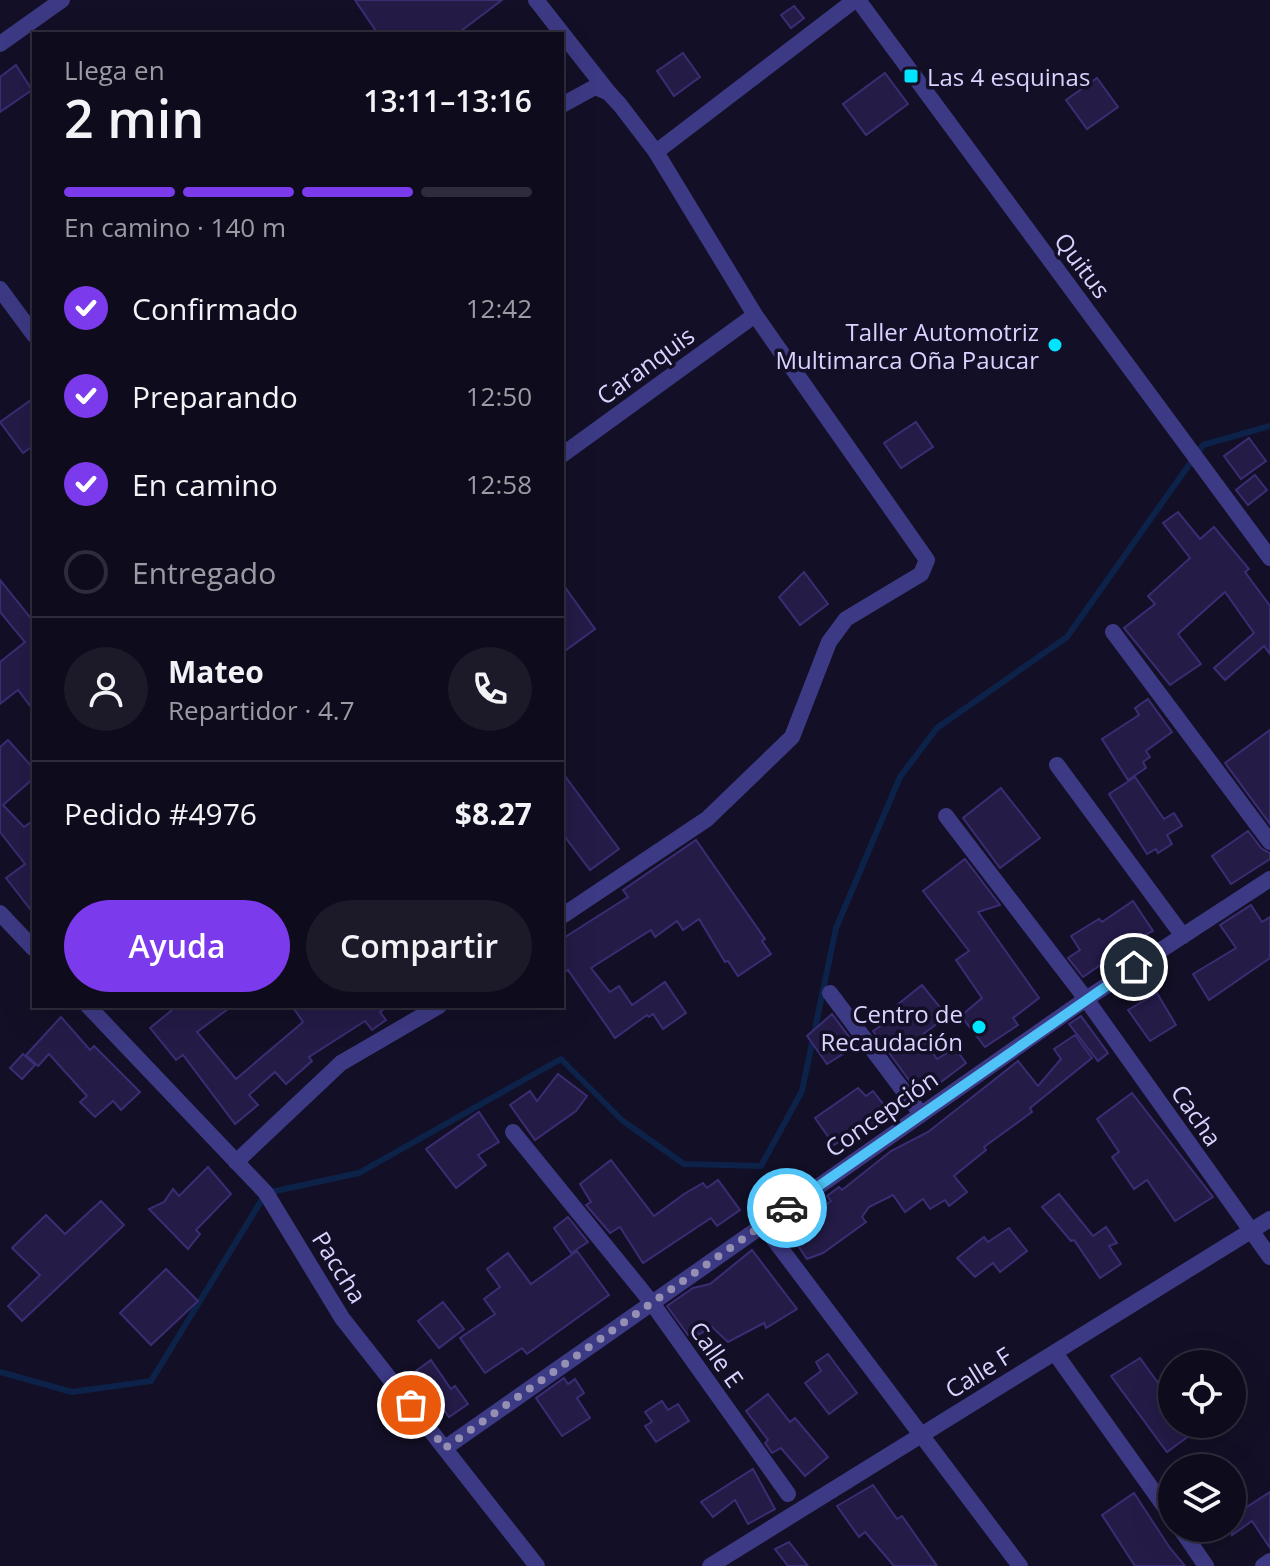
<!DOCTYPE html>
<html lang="es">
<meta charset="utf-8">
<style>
:root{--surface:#0e0b1c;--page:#1c1929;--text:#f1f3f6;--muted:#9b9ba3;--line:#2e2b3b;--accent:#7c3aed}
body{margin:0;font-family:"Open Sans",sans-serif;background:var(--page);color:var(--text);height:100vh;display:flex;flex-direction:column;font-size:30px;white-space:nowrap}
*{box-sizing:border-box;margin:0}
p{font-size:26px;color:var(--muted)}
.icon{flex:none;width:44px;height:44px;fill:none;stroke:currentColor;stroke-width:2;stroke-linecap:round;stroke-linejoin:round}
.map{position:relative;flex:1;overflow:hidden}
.sheet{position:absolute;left:32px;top:32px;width:532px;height:976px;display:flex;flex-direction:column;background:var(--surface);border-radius:0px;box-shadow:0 8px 32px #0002,0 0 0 2px var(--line)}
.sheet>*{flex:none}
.buttons{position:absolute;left:1158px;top:1350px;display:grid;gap:16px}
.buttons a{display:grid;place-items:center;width:88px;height:88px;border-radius:50%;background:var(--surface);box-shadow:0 8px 32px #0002,0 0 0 2px var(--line);font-size:40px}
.pin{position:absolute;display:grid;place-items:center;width:68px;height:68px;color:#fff;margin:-34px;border:4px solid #fff;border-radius:50%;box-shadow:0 2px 8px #0007}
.courier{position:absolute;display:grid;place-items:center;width:80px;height:80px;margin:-40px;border:6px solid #4fc3f7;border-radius:50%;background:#fff;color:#222;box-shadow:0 2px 10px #0007}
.head em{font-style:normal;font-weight:600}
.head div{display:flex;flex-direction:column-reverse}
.head{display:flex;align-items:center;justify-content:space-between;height:136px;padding:0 32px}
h1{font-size:52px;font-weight:600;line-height:60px}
.bar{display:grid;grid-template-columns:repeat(4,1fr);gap:12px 8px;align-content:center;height:96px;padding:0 32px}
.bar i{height:10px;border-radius:6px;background:var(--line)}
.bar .selected{background:var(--accent)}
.bar p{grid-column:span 4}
.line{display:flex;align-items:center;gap:20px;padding:0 32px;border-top:2px solid var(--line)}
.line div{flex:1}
.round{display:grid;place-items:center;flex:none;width:84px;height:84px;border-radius:42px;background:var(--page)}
ol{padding:0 32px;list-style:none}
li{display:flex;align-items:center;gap:24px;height:88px}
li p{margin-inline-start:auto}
li .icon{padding:8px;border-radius:50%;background:var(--accent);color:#fff;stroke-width:4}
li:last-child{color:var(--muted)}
li i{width:44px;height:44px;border:4px solid var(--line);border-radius:50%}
.button{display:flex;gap:16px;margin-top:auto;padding:16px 32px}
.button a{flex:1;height:92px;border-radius:48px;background:var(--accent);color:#fff;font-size:32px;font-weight:600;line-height:92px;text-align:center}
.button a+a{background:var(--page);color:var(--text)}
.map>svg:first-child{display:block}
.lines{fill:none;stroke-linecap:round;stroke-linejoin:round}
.stream{stroke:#0c2248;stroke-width:6}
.building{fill:#241b47;stroke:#3b2d73;stroke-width:2}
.minor{stroke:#3d3a85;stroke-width:16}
.done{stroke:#948fb3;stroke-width:8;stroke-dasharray:0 14.4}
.route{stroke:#4fc3f7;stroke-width:10}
.poi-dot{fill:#00e5ff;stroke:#130f26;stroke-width:3}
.labels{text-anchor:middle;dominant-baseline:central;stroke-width:7;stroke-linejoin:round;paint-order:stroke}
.poi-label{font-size:24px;fill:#d9d4ff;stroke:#130f26;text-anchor:end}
.street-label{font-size:24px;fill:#d9d4ff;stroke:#130f26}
</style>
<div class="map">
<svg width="1270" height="1566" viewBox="0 0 1270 1566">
<rect width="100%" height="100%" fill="#130f26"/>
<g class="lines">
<path class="stream" d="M0,1372L72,1392L151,1381L266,1193L359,1173L561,1059L623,1121L684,1164L761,1166L802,1091L836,928L900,777L937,728L1067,637L1203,445L1270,426"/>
</g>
<g class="building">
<path d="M355,0H502L457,34H378Z"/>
<path d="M794,6L804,18L791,28L781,15Z"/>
<path d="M683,53L700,77L674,96L657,71Z"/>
<path d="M16,65L32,90L0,112V77Z"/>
<path d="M885,73L908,104L866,135L843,104Z"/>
<path d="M1097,78L1118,107L1087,129L1066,100Z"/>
<path d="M34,398V445L23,453L0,422Z"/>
<path d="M916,422L933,447L901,468L884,443Z"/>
<path d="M1249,438L1266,461L1241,479L1224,456Z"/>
<path d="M1255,475L1267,490L1248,505L1236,490Z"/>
<path d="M1178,512L1200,539L1214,527L1249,569L1245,572L1270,606V654L1264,646L1225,680L1214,668L1254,633L1225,592L1178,634L1201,664L1170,685L1124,628L1155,604L1148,596L1190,558L1163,523Z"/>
<path d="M804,572L828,604L800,625L779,597Z"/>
<path d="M0,580L34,622V711L18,690L0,704V662L25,642L0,612Z"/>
<path d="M562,583L595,629L562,653Z"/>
<path d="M1148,699L1172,732L1146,751L1150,757L1143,762L1146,768L1128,780L1102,739L1139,715L1135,708Z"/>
<path d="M1270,730V824L1225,763Z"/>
<path d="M8,740L34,769V778L3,805L24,827L34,820V914L6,878L25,864L0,832V747Z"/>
<path d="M562,772L619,849L590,870L562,833Z"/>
<path d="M1135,777L1164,819L1174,813L1182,826L1167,835L1172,844L1158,853L1156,849L1147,854L1109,794Z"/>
<path d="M1001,788L1040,838L1000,868L963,818Z"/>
<path d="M1248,831L1262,849L1270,853V859L1231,884L1212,856Z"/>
<path d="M696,840L765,939L762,941L771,954L738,976L728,961L725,962L699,919L683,930L677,921L655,937L651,930L591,968L610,992L619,986L632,1005L665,982L686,1013L663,1029L653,1014L649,1017L647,1015L615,1038L568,970L562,974V939L628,897L623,890Z"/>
<path d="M965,859L1000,905L978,912L1039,998L1013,1018L1018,1025L985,1047L961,1016L982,998L956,960L969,951L923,891Z"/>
<path d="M1133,901L1153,931L1110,954L1112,957L1083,977L1068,958L1080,950L1071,936L1099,919L1102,922Z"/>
<path d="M1251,905L1262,922L1270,917V958L1209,1000L1193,974L1236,948L1220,925Z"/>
<path d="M922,985L947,1016L921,1036L937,1059L955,1048L966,1063L937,1085L932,1077L917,1091L873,1031L902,1012L897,1005Z"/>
<path d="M1157,993L1176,1025L1150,1041L1128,1010Z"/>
<path d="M177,1006H232L197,1032L236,1079L303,1022L292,1006H389L380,1012L386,1020L372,1030L365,1021L309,1057L312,1061L286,1084L275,1072L249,1095L258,1105L235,1124L183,1055L176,1060L150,1028Z"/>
<path d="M832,1014L856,1046L827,1064L807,1036Z"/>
<path d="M1081,1016L1108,1053L1098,1061L1069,1024Z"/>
<path d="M61,1017L90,1050L94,1046L140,1092L121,1110L113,1101L95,1117L80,1102L87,1096L49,1054L38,1066L26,1055Z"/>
<path d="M1075,1035L1092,1058L1030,1108L1032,1112L984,1147L986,1150L954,1176L967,1192L949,1206L945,1200L930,1209L923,1199L905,1212L893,1195L869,1207L862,1217L866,1222L823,1253L807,1259L788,1231L831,1201L827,1196L839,1187L842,1190L891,1151L928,1132L1018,1061L1038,1086L1061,1059L1054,1049Z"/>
<path d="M23,1054L35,1065L22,1079L10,1068Z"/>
<path d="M558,1074L587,1096L576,1111L535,1140L510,1105L530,1091L537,1101Z"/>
<path d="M858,1088L866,1096L873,1091L891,1114L854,1140L851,1135L834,1145L815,1118Z"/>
<path d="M1132,1093L1213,1197L1175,1221L1147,1180L1134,1189L1112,1157L1119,1152L1097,1119Z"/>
<path d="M479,1112L499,1142L478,1155L486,1165L456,1188L426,1149Z"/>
<path d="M611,1160L654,1216L684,1194L703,1183L707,1188L718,1180L740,1210L717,1226L711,1218L643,1263L620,1227L610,1233L586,1205L591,1202L580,1184Z"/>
<path d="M208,1167L231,1194L196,1230L200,1234L188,1249L149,1209L164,1202L173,1189L179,1196Z"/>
<path d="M1059,1194L1093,1236L1106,1227L1117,1243L1109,1246L1121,1264L1100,1278L1074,1240L1071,1241L1042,1207Z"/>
<path d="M101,1201L124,1225L22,1321L8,1306L40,1275L12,1248L46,1215L65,1234Z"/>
<path d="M568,1217L588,1242L571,1253L554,1228Z"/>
<path d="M1009,1228L1027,1251L1000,1272L993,1263L975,1277L957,1258L984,1237L988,1242Z"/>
<path d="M752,1250L797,1309L766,1328L764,1323L728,1342L712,1327L698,1335L696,1328L688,1335L667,1306L693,1288L710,1284Z"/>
<path d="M577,1251L609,1295L527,1354L522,1348L485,1373L460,1338L495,1314L484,1299L500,1287L487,1269L508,1253L531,1284Z"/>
<path d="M166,1269L198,1301L151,1345L120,1313Z"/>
<path d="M443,1302L464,1329L439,1348L418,1321Z"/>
<path d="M828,1354L857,1393L829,1414L805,1383L821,1371L816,1362Z"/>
<path d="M1140,1358L1172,1402V1424H1205L1167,1452L1111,1376Z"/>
<path d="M431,1360L451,1389L455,1386L468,1404L449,1417L416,1371Z"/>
<path d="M564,1378L568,1384L575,1379L584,1393L577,1398L590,1418L562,1436L536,1398Z"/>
<path d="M768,1394L790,1422L795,1418L828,1457L805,1476L781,1448L772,1453L765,1443L768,1440L746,1411Z"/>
<path d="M662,1401L668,1410L678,1404L689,1421L656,1442L645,1426L652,1422L645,1412Z"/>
<path d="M753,1469L775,1509L748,1524L735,1500L713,1517L701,1502Z"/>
<path d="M873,1485L897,1519L902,1516L937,1566H894L865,1532L859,1537L837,1506Z"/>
<path d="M1270,1492V1548L1252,1521L1232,1535V1497L1242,1510Z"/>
<path d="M1134,1493L1170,1548L1185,1566H1135L1102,1515Z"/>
<path d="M789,1542L808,1566H788L775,1549Z"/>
</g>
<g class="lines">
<g class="minor">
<path d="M536,0L609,93"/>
<path d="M858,0L1270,558"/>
<path d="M0,44L62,0"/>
<path d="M562,105L595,87L609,93L620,105L656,152L755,315L927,560L921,574L846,619L829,642L792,737L707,819L562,916"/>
<path d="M656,152L855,0"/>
<path d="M0,289L34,335"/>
<path d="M562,455L755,315"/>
<path d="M1113,632L1270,842"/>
<path d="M1057,765L1183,936"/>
<path d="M946,816L1086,999L1270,1257"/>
<path d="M0,913L34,949"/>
<path d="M830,993L921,1114"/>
<path d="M88,1006L266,1193L342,1318L537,1566"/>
<path d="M513,1132L652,1303L788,1494"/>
<path d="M236,1162L341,1063L439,1006"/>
<path d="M763,1225L1020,1566"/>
<path d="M1055,1353L1172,1517"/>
<path d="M445,1448L1086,999L1270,879"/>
<path d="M1180,1528L1206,1566"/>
<path d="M710,1566L1270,1219"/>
<path d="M1263,1566L1270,1561"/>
</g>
</g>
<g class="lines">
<path class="done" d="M411,1405L445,1448L787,1208"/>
<path class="route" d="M787,1208L1134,967"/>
</g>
<g class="poi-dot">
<rect x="903" y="68" width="16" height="16" rx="4"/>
<circle cx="1055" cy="345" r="8"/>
<circle cx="979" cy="1027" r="8"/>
</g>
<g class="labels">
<g class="poi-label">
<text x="927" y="76" text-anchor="start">Las 4 esquinas</text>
<text x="1039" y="331">Taller Automotriz<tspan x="1039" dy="28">Multimarca Oña Paucar</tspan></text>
<text x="963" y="1013">Centro de<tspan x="963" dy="28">Recaudación</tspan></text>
</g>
<g class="street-label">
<text transform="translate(1083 265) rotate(53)">Quitus</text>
<text transform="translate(645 365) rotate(-36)">Caranquis</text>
<text transform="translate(881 1113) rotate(-35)">Concepción</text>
<text transform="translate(1197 1115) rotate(55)">Cacha</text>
<text transform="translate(340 1267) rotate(58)">Paccha</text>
<text transform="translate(717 1354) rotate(55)">Calle E</text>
<text transform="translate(978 1372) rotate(-32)">Calle F</text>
</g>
</g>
</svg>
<div class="buttons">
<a><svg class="icon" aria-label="locate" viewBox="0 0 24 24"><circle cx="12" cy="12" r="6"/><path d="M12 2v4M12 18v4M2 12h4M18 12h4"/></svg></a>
<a><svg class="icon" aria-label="layers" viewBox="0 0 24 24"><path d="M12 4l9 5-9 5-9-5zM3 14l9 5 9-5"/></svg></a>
</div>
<div class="pin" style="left:411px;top:1405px;background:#ea580c"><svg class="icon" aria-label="bag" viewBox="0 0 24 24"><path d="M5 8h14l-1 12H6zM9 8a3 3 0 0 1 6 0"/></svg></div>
<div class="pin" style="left:1134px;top:967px;background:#1f2937"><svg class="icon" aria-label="home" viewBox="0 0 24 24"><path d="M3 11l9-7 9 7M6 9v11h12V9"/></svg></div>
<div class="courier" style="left:787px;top:1208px"><svg class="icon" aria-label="car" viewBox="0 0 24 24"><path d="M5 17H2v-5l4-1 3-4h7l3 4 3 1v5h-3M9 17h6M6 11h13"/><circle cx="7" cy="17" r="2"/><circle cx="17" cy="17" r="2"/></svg></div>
<section class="sheet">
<div class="head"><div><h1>2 min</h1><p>Llega en</p></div><em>13:11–13:16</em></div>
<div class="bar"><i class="selected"></i><i class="selected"></i><i class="selected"></i><i></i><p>En camino · 140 m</p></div>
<ol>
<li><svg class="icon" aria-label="check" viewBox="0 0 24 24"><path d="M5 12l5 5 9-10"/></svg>Confirmado<p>12:42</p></li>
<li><svg class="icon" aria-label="check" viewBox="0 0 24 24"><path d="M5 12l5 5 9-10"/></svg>Preparando<p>12:50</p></li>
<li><svg class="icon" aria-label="check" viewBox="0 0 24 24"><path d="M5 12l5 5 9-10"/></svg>En camino<p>12:58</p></li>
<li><i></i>Entregado</li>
</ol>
<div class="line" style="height:144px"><a class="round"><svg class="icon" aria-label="person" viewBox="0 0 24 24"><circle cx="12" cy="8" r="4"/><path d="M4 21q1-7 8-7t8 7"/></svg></a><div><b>Mateo</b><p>Repartidor · 4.7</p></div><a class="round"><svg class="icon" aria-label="phone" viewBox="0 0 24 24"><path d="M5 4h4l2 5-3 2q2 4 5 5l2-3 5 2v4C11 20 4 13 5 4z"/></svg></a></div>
<div class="line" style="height:104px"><div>Pedido #4976</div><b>$8.27</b></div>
<div class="button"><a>Ayuda</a><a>Compartir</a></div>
</section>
</div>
